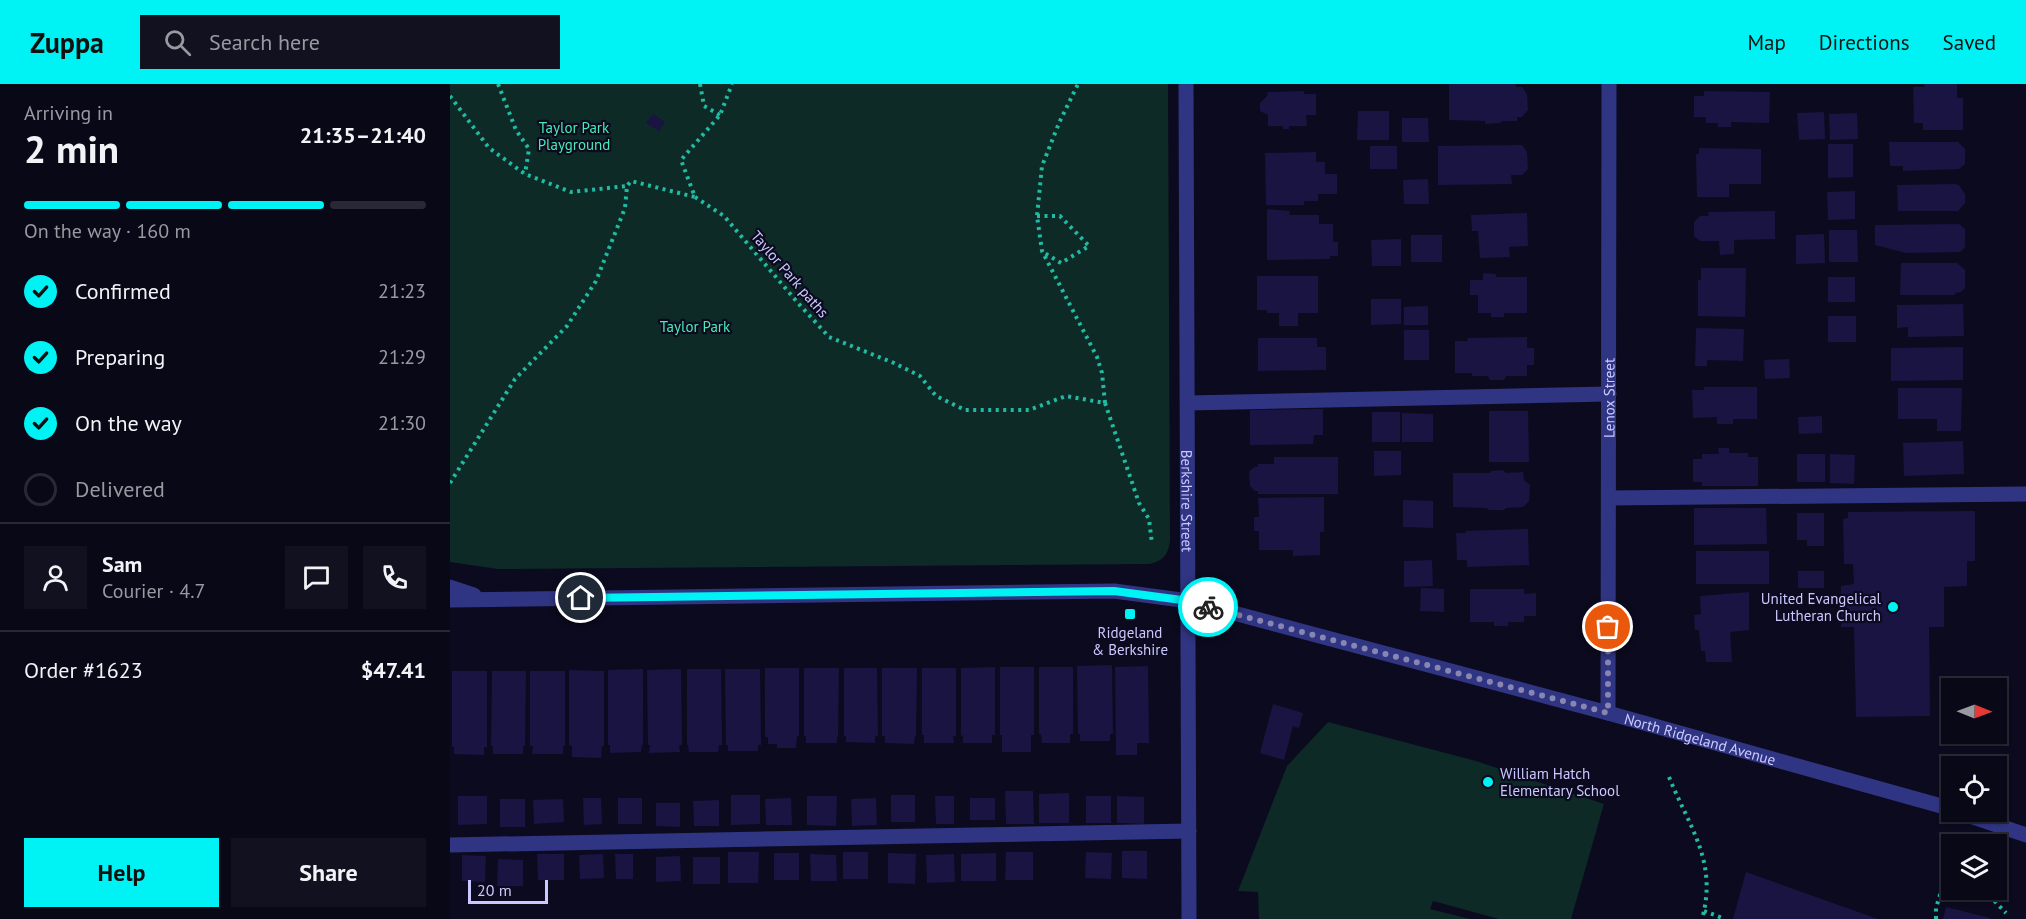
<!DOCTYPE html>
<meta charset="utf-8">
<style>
:root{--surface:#090817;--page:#121120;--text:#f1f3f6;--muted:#999aa1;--line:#292936;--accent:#00f3f4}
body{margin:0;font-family:"PT Sans",sans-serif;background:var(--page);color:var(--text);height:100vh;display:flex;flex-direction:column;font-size:22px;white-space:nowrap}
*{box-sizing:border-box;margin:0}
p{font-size:20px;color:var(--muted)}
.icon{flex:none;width:33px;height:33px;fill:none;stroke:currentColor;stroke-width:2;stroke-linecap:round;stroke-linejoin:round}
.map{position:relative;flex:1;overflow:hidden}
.details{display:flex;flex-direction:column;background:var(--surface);width:450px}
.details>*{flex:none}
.needle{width:39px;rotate:91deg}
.fabs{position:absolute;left:1491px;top:594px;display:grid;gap:12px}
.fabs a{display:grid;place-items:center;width:66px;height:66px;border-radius:0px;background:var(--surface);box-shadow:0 2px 4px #0004,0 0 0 2px var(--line);font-size:30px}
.scale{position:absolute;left:18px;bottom:15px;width:80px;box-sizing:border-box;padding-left:6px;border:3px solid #cac9ff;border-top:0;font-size:16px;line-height:21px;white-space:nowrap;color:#cac9ff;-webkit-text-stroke:4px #0c0a1f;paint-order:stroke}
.pin{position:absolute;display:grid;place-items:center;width:51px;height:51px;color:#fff;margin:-26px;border:3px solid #fff;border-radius:50%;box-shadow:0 2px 6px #0007}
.courier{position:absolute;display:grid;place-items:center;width:60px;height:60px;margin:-30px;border:4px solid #00f3f4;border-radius:50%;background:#fff;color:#222;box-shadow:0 2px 8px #0007}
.headline em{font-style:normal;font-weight:800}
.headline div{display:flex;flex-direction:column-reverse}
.headline{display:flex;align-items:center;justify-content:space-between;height:102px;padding:0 24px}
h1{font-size:39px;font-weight:800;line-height:45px}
.bar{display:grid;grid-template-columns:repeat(4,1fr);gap:9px 6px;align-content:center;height:72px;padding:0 24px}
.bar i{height:8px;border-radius:4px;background:var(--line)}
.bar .on{background:var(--accent)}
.bar p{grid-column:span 4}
.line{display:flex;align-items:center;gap:15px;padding:0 24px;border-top:2px solid var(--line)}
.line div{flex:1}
.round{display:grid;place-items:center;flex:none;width:63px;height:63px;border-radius:0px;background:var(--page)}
ol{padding:0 24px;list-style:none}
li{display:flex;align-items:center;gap:18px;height:66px}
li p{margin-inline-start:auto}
li .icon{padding:6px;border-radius:50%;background:var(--accent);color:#111;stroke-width:4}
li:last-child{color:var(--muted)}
li i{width:33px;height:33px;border:3px solid var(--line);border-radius:50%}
.cta{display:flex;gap:12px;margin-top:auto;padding:12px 24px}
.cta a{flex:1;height:69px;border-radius:0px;background:var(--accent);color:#111;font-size:24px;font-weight:800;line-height:69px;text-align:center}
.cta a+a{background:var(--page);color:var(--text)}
header{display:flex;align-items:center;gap:36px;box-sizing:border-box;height:84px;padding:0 30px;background:var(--accent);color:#111}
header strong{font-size:28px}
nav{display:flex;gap:33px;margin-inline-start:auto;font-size:21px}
.search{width:420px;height:54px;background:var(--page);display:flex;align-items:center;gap:15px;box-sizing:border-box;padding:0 21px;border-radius:0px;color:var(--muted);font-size:22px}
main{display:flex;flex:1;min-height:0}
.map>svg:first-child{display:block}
.green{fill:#0d2a26}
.building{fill:#191442}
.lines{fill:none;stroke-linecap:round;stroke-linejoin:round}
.path{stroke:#21bba3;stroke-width:4;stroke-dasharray:3 4.5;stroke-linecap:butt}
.minor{stroke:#303583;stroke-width:15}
.done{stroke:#8886b1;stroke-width:6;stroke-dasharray:0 10.8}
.route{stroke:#00f3f4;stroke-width:8}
.poi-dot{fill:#00f3f4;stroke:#0c0a1f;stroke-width:2}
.labels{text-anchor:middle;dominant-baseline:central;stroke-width:4.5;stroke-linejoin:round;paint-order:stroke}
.park-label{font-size:15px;fill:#49ebb3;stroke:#0c0a1f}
.street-label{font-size:15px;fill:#cac9ff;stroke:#0c0a1f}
.poi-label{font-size:15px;fill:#cac9ff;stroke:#0c0a1f;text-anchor:end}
</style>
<header>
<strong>Zuppa</strong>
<div class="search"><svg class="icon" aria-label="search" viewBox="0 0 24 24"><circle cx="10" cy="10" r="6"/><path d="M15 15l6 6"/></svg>Search here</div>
<nav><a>Map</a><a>Directions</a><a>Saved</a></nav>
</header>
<main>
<section class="details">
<div class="headline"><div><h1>2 min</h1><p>Arriving in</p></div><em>21:35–21:40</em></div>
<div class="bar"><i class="on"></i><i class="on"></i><i class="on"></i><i></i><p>On the way · 160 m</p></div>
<ol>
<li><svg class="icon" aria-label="check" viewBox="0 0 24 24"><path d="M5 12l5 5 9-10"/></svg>Confirmed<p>21:23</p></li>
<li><svg class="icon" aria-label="check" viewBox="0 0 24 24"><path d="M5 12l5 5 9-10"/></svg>Preparing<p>21:29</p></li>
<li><svg class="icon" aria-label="check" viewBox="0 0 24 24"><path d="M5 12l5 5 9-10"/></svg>On the way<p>21:30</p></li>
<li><i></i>Delivered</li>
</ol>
<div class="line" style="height:108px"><a class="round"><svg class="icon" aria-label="person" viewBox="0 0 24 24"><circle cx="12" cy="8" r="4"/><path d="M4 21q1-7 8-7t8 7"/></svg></a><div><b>Sam</b><p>Courier · 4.7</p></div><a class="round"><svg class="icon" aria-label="chat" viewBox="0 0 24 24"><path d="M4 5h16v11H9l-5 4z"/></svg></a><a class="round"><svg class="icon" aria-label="phone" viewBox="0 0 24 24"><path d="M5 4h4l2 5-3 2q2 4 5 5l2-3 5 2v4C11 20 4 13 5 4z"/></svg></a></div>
<div class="line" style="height:78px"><div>Order #1623</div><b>$47.41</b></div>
<div class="cta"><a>Help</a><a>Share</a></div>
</section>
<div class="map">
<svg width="1576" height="835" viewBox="0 0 1576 835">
<rect width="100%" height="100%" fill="#0c0a1f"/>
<g class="green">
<path d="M0,0H718L720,457C718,471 713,477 699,480L48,485L0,478Z"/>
<path d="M878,638L1026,677L1154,720L1121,835H1049L983,817L980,825L1020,835H809L808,808L788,807L837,682Z"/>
</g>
<g class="building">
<path d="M999,0H1065L1066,3H1072L1077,10L1078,26L1072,33H1067V37H1051V39L1035,40V37L999,36Z"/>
<path d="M1474,0H1507V14H1513V46H1473V39H1464L1463,3H1475Z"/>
<path d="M854,7V10H866V31H856L857,42H839V45H833V42H818V31L810,27V19L817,12L818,8Z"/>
<path d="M1254,7L1320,8L1319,39L1281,38V43H1268V39H1256V33H1244V12H1254Z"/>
<path d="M908,27H939V56H907Z"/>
<path d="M1374,28L1375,55L1349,56L1347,29Z"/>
<path d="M1407,29L1408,55L1380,56L1379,30Z"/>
<path d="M203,30L215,38L209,47L196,39Z"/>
<path d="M952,34H978L979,58H952Z"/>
<path d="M1439,58H1508L1515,65V80L1509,85L1453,87V82H1440Z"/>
<path d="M1378,60H1403V93L1378,94Z"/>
<path d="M1072,61L1077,68L1078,85L1072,91H1061L1062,100L988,101V62Z"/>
<rect x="920" y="62" width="27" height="23"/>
<path d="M1249,64L1311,65V100H1279V113H1247L1246,70H1249Z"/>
<path d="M866,68V78H875V90H887V110H868V117H854V121H816L815,69Z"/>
<path d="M978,95L979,120H954L953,96Z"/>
<path d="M1504,100L1509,101L1515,110V119L1508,127H1448L1447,101Z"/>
<path d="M1405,107V135L1378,136L1377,108Z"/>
<path d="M817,125L840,127L839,131H869V140H883V158H888V172H880V175L817,176Z"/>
<path d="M1325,127V155L1284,156V170L1270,171L1269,157H1250L1244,152V138L1250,132H1259L1258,128Z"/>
<path d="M1077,129L1078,162L1059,163L1060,173L1030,174L1028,147H1022L1021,131Z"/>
<path d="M1509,140L1515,145V163L1510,168L1456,169L1425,161V141Z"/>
<path d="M1379,146H1407L1408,178H1379Z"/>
<path d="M1374,150L1375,179L1346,180V151Z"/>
<rect x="961" y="151" width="31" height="27"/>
<path d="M951,155V182H922L921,156Z"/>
<path d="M1451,179H1507L1515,186V204L1511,208L1505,209V211H1450Z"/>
<path d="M1251,184H1296L1295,233L1248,232V196H1251Z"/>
<path d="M1033,189L1046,190V193H1077V229H1054V233H1041V229H1028V211H1020V196H1033Z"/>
<path d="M807,192H868V229H848V242H829V229H817V226H807Z"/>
<rect x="1378" y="193" width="27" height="25"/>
<path d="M921,215H951V240L921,241Z"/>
<path d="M1513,220L1514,252L1458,253V243L1447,244V221Z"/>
<path d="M978,222V241H954V223Z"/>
<rect x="1378" y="232" width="28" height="26"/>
<path d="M1246,244L1294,245L1293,277L1257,276V282H1245Z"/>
<rect x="954" y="246" width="25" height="30"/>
<path d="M1077,253V264H1084V281H1077V292H1056L1054,296H1040L1038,292H1022V289H1005V257H1017L1018,254Z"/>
<path d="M808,254H867V263H876V286L808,287Z"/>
<path d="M1513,263V296L1441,297V264Z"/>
<path d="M1339,275L1340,294L1315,295L1314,276Z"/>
<path d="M1254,303H1307V335H1283V340H1267V333L1243,334L1242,306H1254Z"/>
<path d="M1448,304H1512L1511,347H1487V335H1448Z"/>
<path d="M873,325V351H864L863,360L800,361V326Z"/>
<path d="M1039,327H1078L1079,378H1039Z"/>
<rect x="922" y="328" width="28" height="30"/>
<path d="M952,329L983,330V358H952Z"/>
<path d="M1372,332V349L1349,350L1348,333Z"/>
<path d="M1513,357L1514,390L1454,392L1453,359Z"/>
<path d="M1268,364H1279V369H1298V373H1308V402H1252V398H1243V375H1252V370H1269Z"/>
<path d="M924,367H951V391L924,392Z"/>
<rect x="1347" y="370" width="28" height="28"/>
<path d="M1380,370L1405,371L1404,400L1380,399Z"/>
<path d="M824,373H888V410H808V407H805L800,402L799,387L805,383H808V380H824Z"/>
<path d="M1053,386L1056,389L1073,388L1074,396L1080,401L1079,417L1073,423L1056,424L1054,426H1039L1037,424L1003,423V389H1040L1041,387Z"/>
<path d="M874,413V448H870V471L843,472V466H809V447H804V433H809L808,414Z"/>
<path d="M953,416L983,417V444L953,443Z"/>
<path d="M1244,424H1316L1317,460L1244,461Z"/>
<path d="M1525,427V477H1517V502L1494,503V543H1479L1480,632L1406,633L1404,543H1391V502L1404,500L1403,480H1394L1393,435L1398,434V428Z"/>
<path d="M1347,429H1374V462H1357V456H1347Z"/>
<path d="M1078,445L1079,481L1017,483V476H1007L1006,449H1016V447Z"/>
<rect x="1246" y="467" width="73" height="33"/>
<path d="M982,476L983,502L954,503V477Z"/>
<rect x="1348" y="487" width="26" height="17"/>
<path d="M971,504L994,505V528L970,527Z"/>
<path d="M1020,505H1074V510L1086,509V532H1074V538H1058V542H1044V538H1020Z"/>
<path d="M1299,508V546L1280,548L1282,578H1256L1255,567H1251L1249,546H1245L1244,531L1251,530L1250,512Z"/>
<path d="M662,581L663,650H660V657H630V650H628L627,582Z"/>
<path d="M698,582L699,659H687V671H666L665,583Z"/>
<path d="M545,583V651H542V659H513V651L511,652V584Z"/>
<path d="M550,583H584V651H581V668H552V651H550Z"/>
<path d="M589,583H623V650H620V659H592L591,650H589Z"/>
<path d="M315,584H349V652H347L346,664H327V660H318V653H315Z"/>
<path d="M354,584H389L388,653H387V659H356V652H354Z"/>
<path d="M394,584H427L428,652H425V659L396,658V652H394Z"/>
<path d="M432,584H467L466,652H465L464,660L435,659V652H432Z"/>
<path d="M472,584H506V652H503L504,659H474V651H472Z"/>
<path d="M193,585V661H192L191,668L160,669V661H158V586Z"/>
<path d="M231,585L232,661H229L230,668L199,669L200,661H198L197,586Z"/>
<path d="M237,585H271L272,661H269L268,668H239L238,661H237Z"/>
<path d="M275,585H310L311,661H308V667H278V661H276Z"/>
<path d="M119,586L154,587V662H152L151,674L122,673V662L119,661Z"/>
<path d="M2,587H37V663H34V671L4,670V663H2Z"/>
<path d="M42,587H76L75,662H73V670H43V662H41Z"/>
<path d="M80,587H115V662H113V670H82L83,662H80Z"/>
<path d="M823,620L853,629L849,644L843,642L834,676L810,669Z"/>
<path d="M555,707H583L584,740H556Z"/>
<path d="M619,709V739H589V710Z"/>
<path d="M281,711H310V740L281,741Z"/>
<rect x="441" y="711" width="24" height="27"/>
<path d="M8,712H37V740L8,741Z"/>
<path d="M357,712H387L386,742L357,741Z"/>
<path d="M485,712H504V740H486Z"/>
<rect x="636" y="712" width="25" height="27"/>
<path d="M667,712L694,713V740L667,739Z"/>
<path d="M133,714H151L152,740L134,741Z"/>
<rect x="168" y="714" width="24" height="26"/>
<path d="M341,714L342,741H316L315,715Z"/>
<path d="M426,714L427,741L402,742L401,715Z"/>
<rect x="520" y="714" width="25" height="22"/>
<rect x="50" y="715" width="25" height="28"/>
<path d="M113,715L114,738L84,740L83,716Z"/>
<path d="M269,716V742H244L243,717Z"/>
<path d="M206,719H230V743L206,742Z"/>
<path d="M672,767H697V795L672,794Z"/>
<path d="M278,768H309L308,799H278Z"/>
<rect x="393" y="768" width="25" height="27"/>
<path d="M556,768H583V796H555Z"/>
<path d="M636,768L662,769L661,795L635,794Z"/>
<rect x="324" y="769" width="25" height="27"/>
<path d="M438,769L466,770L465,800L438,799Z"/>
<path d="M546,769V797H511V770Z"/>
<path d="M87,770H114V796H88Z"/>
<path d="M153,770L154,794L130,795L129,771Z"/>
<path d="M165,770H183V795H166Z"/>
<path d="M360,770L386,771L387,797H361Z"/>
<path d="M504,770L505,798L477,799L476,771Z"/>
<path d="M12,771L36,772L35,798L12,797Z"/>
<path d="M230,772L231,797L206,798V773Z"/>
<rect x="243" y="773" width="27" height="27"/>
<path d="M48,775L73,776V802H47Z"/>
<path d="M1296,788L1428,835H1283Z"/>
<path d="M1496,823L1540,834V835H1493Z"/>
</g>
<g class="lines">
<g class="path">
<path d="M48,0L66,46L79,65L75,90"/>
<path d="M250,0L254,22L270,31"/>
<path d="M0,12L39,64L75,90L121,108L177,102"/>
<path d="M245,113L274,132L348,219L379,253L444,279L470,292L486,312L515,326H579L616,312L655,319L652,289L647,273L592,167L587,132L592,82L609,39L628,0"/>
<path d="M587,132H610L639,162L611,179L593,168"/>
<path d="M655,319L689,419L699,435L702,460"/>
<path d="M0,399L65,295L117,242L146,197L175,124L177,102L181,97L245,113L231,76L270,31L282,0"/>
<path d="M1219,693C1239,743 1268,777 1252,835"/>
<path d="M1534,806L1556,829"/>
<path d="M1254,827L1275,835"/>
<path d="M1486,835V824L1502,771"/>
</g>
<g class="minor">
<path id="s1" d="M736,0L739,835"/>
<path d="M738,319L1159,310"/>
<path d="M1159,414L1576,410"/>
<path d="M0,503L24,511"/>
<path id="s2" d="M0,516L664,507L739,517L1158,629L1502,725"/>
<path id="s3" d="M1158,629L1159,0"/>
<path d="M1508,728L1576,751"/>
<path d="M0,761L739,747"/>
</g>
</g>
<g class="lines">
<path class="done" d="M758,523L1158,629V543"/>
<path class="route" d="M131,514L664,507L739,517L758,523"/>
</g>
<g class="poi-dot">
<circle cx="1443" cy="523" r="6"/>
<rect x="674" y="524" width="12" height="12" rx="3"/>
<circle cx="1038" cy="698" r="6"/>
</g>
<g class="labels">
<g class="park-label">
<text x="124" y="43">Taylor Park<tspan x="124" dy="17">Playground</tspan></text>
<text x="245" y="242">Taylor Park</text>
</g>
<g class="street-label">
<text transform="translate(340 190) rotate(49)">Taylor Park paths</text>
<text stroke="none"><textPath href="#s3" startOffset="315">Lenox Street</textPath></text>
<text stroke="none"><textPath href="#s1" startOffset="417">Berkshire Street</textPath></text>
<text stroke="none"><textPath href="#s2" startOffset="1269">North Ridgeland Avenue</textPath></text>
</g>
<g class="poi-label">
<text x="1431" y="514">United Evangelical<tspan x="1431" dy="17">Lutheran Church</tspan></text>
<text x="680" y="548" text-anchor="middle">Ridgeland<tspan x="680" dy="17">&amp; Berkshire</tspan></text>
<text x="1050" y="689" text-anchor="start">William Hatch<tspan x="1050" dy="17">Elementary School</tspan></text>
</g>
</g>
</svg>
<div class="fabs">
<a><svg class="needle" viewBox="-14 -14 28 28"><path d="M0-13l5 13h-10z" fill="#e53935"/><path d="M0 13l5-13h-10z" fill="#999aa1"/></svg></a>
<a><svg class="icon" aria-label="locate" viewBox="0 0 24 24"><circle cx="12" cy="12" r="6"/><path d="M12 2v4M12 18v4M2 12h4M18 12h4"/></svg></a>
<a><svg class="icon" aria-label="layers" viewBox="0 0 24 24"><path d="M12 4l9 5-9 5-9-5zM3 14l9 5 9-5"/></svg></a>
</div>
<div class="scale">20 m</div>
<div class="pin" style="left:1158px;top:543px;background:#ea580c"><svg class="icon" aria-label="bag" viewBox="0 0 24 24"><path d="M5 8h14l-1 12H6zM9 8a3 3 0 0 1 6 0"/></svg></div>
<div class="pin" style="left:131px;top:514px;background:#1f2937"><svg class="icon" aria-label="home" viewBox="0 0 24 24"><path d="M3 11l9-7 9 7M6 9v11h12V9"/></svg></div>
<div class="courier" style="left:758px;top:523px"><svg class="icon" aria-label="bike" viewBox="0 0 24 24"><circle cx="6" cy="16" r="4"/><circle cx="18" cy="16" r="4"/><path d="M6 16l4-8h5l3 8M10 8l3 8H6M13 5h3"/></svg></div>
</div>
</main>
